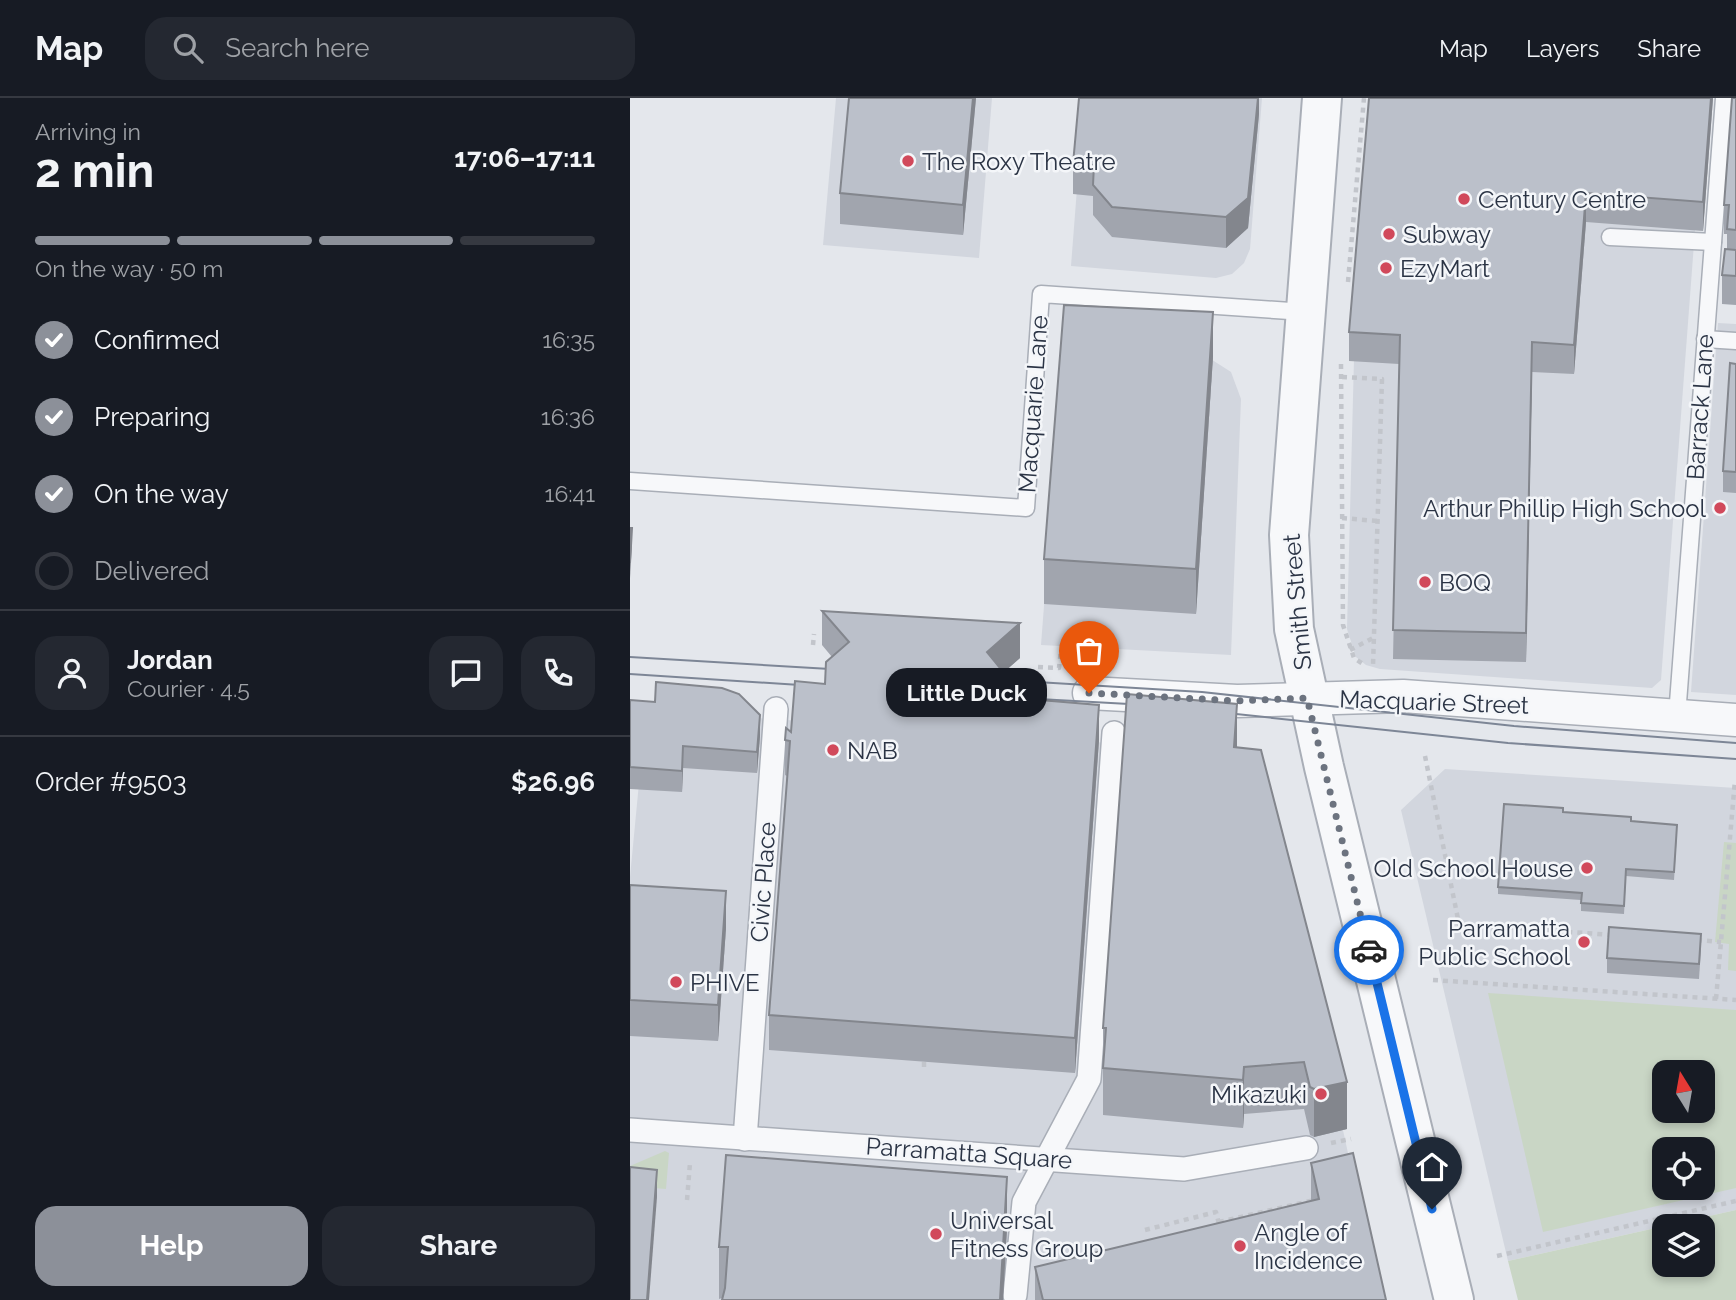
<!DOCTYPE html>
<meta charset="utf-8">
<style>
:root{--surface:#171b24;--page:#242831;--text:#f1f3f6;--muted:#9ea1a6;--line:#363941;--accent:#8c9099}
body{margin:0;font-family:Raleway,sans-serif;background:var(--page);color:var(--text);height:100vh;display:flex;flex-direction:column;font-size:26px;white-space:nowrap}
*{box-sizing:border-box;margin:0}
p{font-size:23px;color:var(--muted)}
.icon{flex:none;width:38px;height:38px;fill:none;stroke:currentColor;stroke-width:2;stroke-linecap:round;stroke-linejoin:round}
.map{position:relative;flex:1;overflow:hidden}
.sheet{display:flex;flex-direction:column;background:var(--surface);width:630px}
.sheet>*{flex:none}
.needle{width:46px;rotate:349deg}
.fabs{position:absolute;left:1022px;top:962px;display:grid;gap:14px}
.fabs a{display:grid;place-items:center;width:63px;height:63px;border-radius:14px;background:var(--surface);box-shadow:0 4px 10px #0003;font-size:35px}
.pin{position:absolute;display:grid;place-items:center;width:60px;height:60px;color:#fff;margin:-72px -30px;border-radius:50% 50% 50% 0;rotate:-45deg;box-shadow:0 0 7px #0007}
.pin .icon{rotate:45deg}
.courier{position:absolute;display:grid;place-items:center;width:70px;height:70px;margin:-35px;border:5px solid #1a73e8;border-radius:50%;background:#fff;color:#222;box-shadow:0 2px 9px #0007}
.bubble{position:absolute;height:49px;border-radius:21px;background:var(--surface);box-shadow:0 4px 10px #0003;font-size:23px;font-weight:700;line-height:49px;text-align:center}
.overview em{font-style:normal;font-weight:700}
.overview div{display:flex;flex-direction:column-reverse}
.overview{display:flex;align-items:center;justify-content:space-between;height:119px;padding:0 35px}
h1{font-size:46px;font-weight:700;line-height:52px}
.bar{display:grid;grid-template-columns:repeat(4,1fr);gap:10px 7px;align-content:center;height:84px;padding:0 35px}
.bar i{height:9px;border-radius:5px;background:var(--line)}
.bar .current{background:var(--accent)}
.bar p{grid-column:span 4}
.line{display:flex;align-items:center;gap:18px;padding:0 35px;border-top:2px solid var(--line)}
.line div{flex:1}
.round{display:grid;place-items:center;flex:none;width:74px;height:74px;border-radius:21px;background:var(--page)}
ol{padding:0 35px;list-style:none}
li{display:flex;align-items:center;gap:21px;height:77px}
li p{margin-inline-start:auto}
li .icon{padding:7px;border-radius:50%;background:var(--accent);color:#fff;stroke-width:4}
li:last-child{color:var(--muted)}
li i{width:38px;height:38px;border:4px solid var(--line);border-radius:50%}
.button{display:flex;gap:14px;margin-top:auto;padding:14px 35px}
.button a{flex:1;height:80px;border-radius:21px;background:var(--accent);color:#fff;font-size:28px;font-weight:700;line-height:80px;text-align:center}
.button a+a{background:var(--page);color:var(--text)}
header{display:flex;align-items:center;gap:42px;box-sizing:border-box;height:98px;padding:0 35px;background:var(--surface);border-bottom:2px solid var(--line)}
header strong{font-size:33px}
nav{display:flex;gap:38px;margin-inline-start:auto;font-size:24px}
.search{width:490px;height:63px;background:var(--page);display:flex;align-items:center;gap:18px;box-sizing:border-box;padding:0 24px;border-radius:21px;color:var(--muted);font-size:26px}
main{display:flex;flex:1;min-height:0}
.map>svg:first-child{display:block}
.built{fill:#d2d6de;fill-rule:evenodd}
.green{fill:#c9d6c5;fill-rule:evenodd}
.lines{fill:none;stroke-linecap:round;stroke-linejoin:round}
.service-casing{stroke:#a9aeb7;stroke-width:19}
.pedestrian-casing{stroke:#a9aeb7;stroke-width:26}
.minor-casing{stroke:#a9aeb7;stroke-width:35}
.tertiary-casing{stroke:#a9aeb7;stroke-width:42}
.path{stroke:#c2c5cb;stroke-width:4.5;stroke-dasharray:5 5;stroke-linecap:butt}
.service{stroke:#f7f8fa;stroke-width:16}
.pedestrian{stroke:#f7f8fa;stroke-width:23}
.minor{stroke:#f7f8fa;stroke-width:32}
.tertiary{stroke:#f7f8fa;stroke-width:38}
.tram{stroke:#7d8696;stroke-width:2}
.wall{fill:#a1a5ae}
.shaded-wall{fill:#83868d}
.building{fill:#bbc0ca;stroke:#83868d;stroke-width:2}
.done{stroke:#6c737f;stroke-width:7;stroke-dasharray:0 12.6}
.route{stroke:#1a73e8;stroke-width:9}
.poi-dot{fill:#d1495b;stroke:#f4f6f9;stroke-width:2.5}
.labels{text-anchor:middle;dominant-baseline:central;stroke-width:5;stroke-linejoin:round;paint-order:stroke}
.poi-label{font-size:24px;fill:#2b3445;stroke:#f4f6f9;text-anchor:start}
.street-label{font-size:24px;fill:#2b3445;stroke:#f4f6f9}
</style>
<header>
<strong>Map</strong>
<div class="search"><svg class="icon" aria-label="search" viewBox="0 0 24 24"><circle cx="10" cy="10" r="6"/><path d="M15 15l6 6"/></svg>Search here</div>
<nav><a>Map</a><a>Layers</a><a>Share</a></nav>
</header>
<main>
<section class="sheet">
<div class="overview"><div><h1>2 min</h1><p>Arriving in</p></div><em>17:06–17:11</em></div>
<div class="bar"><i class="current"></i><i class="current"></i><i class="current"></i><i></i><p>On the way · 50 m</p></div>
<ol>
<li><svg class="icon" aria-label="check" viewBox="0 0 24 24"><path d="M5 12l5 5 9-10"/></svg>Confirmed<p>16:35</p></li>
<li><svg class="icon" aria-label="check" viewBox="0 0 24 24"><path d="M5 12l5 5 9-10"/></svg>Preparing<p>16:36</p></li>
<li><svg class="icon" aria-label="check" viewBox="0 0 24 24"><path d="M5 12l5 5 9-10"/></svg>On the way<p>16:41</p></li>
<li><i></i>Delivered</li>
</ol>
<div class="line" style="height:126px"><a class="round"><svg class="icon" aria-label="person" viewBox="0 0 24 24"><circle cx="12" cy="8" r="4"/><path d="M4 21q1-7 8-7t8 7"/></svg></a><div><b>Jordan</b><p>Courier · 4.5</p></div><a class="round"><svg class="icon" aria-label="chat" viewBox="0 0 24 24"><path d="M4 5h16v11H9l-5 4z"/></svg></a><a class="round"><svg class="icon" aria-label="phone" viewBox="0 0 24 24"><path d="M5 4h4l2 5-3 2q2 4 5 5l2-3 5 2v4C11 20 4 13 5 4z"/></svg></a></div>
<div class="line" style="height:91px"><div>Order #9503</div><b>$26.96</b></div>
<div class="button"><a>Help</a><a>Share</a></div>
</section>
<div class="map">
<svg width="1106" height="1202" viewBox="0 0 1106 1202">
<rect width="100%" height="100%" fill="#e4e7ec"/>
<g class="built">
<path d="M206,0H362L349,160L193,147Z"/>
<path d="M454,0H632L620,151L614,165L602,176L586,180L441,168Z"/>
<path d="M1075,0L1031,582L1022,590L750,571L736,567L726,559L717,531L724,261Z"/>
<path d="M1088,225L1106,226V597L1061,594Z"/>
<path d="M434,249L576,258L601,274L611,301L601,557L411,547Z"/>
<path d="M16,612L591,653L638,688L750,1202H0V779Z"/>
<path d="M815,671L1106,690V1112L878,1163L771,712ZM1034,975H1073V1013H1034ZM1034,1052H1073V1090H1034Z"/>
</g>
<g class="green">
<path d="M1094,744L1106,745V873L1098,872L1099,846L1085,844Z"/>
<path d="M858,895L1106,912V1090L913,1134ZM1034,975H1073V1013H1034ZM1034,1052H1073V1090H1034Z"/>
<path d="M35,1053L39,1055L36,1091L0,1088V1068Z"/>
<path d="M1106,1112V1202H888L878,1163ZM1034,1129H1073V1167H1034Z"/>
</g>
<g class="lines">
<defs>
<g id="service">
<path d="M980,139L1083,144"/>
<path d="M1075,241L1106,243"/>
<path d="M0,383L396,410L411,196L675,214"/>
<path d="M1047,618L1094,0"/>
</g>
<g id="pedestrian">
<path d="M0,1032L554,1071L676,1050"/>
<path d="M115,1041L146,611"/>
<path d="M385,1197L394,1104L459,981L484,635"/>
</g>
<path id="minor" d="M459,595L607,603L773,598L1106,622"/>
<path id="tertiary" d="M692,0L659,437L664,531L694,669L824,1202"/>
</defs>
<use href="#service" class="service-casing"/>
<use href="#pedestrian" class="pedestrian-casing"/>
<use href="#minor" class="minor-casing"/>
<use href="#tertiary" class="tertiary-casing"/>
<g class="path">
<path d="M718,184L734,0"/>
<path d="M711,266L713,527L724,560L733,566"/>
<path d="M712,279L752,281L743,568"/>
<path d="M712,420L747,423"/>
<path d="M183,547L184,536"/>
<path d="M720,552L743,540"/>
<path d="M408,569L429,570L431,552"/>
<path d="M795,658L829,826L982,837"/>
<path d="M1067,842L1091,844"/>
<path d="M803,882L1106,902"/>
<path d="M1086,901L1105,682"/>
<path d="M294,964V969"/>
<path d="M701,1045L721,1041"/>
<path d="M57,1102L60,1065"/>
<path d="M589,1124L684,1102"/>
<path d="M515,1132L586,1114L589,1126"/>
<path d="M867,1158L1106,1103"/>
</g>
<use href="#service" class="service"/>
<use href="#pedestrian" class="pedestrian"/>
<use href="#minor" class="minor"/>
<use href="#tertiary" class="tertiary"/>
<g class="tram">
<path d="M0,559L217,572"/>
<path d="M0,576L185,588"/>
<path d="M356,581L572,594L884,628L1106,645"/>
<path d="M356,598L517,607"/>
<path d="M587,614L878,645L1106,661"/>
</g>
</g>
<g class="wall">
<path d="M219,0H346L333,137L210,126V95Z"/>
<path d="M629,0V16L618,130L596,150L482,139L463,117V98L443,96V66Z"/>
<path d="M739,0H1083L1073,133L956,124L944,276L902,274L896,564L763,561L769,266L719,263V234Z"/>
<path d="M1106,0V207L1092,206V177L1097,151V136H1094V107Z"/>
<path d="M583,259L566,516L414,506V461Z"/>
<path d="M1106,266V395L1093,394V373Z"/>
<path d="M192,513L390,560L374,574L375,599L469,642L445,975L139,952V917L157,678L155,677V642L195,586L202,559L192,547Z"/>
<path d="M0,602L130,638L127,675L53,670L52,694L0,691Z"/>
<path d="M607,649L717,1031L684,1039L680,1037L674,1011L614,1016L613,1030L473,1017V930Z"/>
<path d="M1001,723L1047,735L1044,782L996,778L994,816L951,813V802L868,796V789Z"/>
<path d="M0,787L96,830L88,943L0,938Z"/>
<path d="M1071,851L1069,881L977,875V860Z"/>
<path d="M681,1065L756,1202H405V1169L681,1103Z"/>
<path d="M377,1130L373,1202H92V1200L89,1201V1149Z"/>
</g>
<g class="shaded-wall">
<path d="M343,0H346L333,137V107Z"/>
<path d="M628,0H629V16L618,130L596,150V119Z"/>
<path d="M1081,0H1083L1073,133V104Z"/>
<path d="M956,95V124L944,276V247Z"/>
<path d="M583,214V259L566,516V471Z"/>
<path d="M902,244V274L896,564V535Z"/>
<path d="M2,430V445L0,480V465Z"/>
<path d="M390,525V560L357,589V554Z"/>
<path d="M607,606V654L604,649Z"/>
<path d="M469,607V642L445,975V940Z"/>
<path d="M130,617V638L127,675V654Z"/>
<path d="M53,648V670L52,694V673Z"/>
<path d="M96,793V830L88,943V907Z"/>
<path d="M614,969V1016L613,1030V982Z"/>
<path d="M717,984V1031L684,1039V991Z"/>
<path d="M27,1072V1099L19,1202H17Z"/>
<path d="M377,1079V1130L373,1202H370Z"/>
</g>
<g class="building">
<path d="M219,0H343L333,107L210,95Z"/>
<path d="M449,0H628L618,100L596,119L482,109L463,87L464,67L443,66Z"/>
<path d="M739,0H1081L1073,104L956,95L944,247L902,244L896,535L763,532L770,237L719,234Z"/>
<path d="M1102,0H1106V132L1097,131L1099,107H1094Z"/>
<path d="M1095,151L1106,152V178L1092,177Z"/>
<path d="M434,207L583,214L566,471L414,461Z"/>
<path d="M1100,265L1106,266V374L1093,373Z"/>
<path d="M0,430H2L0,465Z"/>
<path d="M192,513L390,525L357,554L375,576L373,599L469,607L445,940L139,917L160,643L155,642L156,630L161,634L165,583L195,586L196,564L219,544Z"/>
<path d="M26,584L92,590L109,596L130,617L127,654L53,648L52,673L0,669V602L25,604Z"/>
<path d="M497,596L607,606L604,649L631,652L717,984L684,991L680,989L674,964L614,969L613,982L473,970L476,930H473Z"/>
<path d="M874,706L933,710V714L1001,719V723L1047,727L1044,774L996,771L994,808L951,805L952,795L868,789Z"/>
<path d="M0,787L96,793L88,907L0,902Z"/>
<path d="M979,829L1071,836L1069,866L977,860Z"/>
<path d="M723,1055L756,1202H413L405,1169L689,1101L681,1065Z"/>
<path d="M96,1057L377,1079L370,1202H92L95,1190L98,1149H89Z"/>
<path d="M0,1069L27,1072L17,1202H0Z"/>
</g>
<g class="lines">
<path class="done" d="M459,595L607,603L677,600L739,852"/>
<path class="route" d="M739,852L802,1111"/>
</g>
<g class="poi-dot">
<circle cx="278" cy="63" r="7"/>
<circle cx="834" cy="101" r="7"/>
<circle cx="759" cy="136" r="7"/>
<circle cx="756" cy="170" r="7"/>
<circle cx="1090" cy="410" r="7"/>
<circle cx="795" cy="484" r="7"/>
<circle cx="203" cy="652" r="7"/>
<circle cx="957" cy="770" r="7"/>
<circle cx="954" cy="844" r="7"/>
<circle cx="46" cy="884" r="7"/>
<circle cx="691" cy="996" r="7"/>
<circle cx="306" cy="1136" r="7"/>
<circle cx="610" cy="1148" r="7"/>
</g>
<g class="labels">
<g class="poi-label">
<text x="292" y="63">The Roxy Theatre</text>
<text x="848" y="101">Century Centre</text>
<text x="773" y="136">Subway</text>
<text x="770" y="170">EzyMart</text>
<text x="1076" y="410" text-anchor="end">Arthur Phillip High School</text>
<text x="809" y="484">BOQ</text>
<text x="217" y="652">NAB</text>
<text x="943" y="770" text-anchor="end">Old School House</text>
<text x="940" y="830" text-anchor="end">Parramatta<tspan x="940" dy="28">Public School</tspan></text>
<text x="60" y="884">PHIVE</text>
<text x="677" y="996" text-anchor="end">Mikazuki</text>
<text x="320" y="1122">Universal<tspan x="320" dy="28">Fitness Group</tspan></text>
<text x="624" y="1134">Angle of<tspan x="624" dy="28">Incidence</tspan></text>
</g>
<g class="street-label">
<text transform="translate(403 306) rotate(-86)">Macquarie Lane</text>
<text transform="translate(1070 309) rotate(-86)">Barrack Lane</text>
<text transform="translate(667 504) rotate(-95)">Smith Street</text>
<text transform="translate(804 604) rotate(2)">Macquarie Street</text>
<text transform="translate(133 784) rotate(-86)">Civic Place</text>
<text transform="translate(339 1055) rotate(4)">Parramatta Square</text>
</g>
</g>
</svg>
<div class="fabs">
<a><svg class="needle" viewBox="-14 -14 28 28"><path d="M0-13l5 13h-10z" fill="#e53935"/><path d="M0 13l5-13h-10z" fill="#9ea1a6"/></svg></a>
<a><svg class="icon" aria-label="locate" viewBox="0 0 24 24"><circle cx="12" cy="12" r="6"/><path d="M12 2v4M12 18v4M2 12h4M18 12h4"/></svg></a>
<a><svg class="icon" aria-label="layers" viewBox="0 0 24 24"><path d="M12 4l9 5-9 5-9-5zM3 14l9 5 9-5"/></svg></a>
</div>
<div class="pin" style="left:459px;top:595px;background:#ea580c"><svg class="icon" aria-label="bag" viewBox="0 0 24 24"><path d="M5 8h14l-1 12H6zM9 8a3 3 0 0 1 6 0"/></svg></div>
<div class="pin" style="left:802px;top:1111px;background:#1f2937"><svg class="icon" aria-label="home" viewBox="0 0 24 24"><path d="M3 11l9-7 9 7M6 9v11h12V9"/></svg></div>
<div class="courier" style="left:739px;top:852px"><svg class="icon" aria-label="car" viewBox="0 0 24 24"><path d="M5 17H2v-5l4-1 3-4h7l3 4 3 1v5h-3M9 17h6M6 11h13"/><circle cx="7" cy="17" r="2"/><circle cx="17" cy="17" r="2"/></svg></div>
<div class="bubble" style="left:256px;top:570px;width:161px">Little Duck</div>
</div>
</main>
